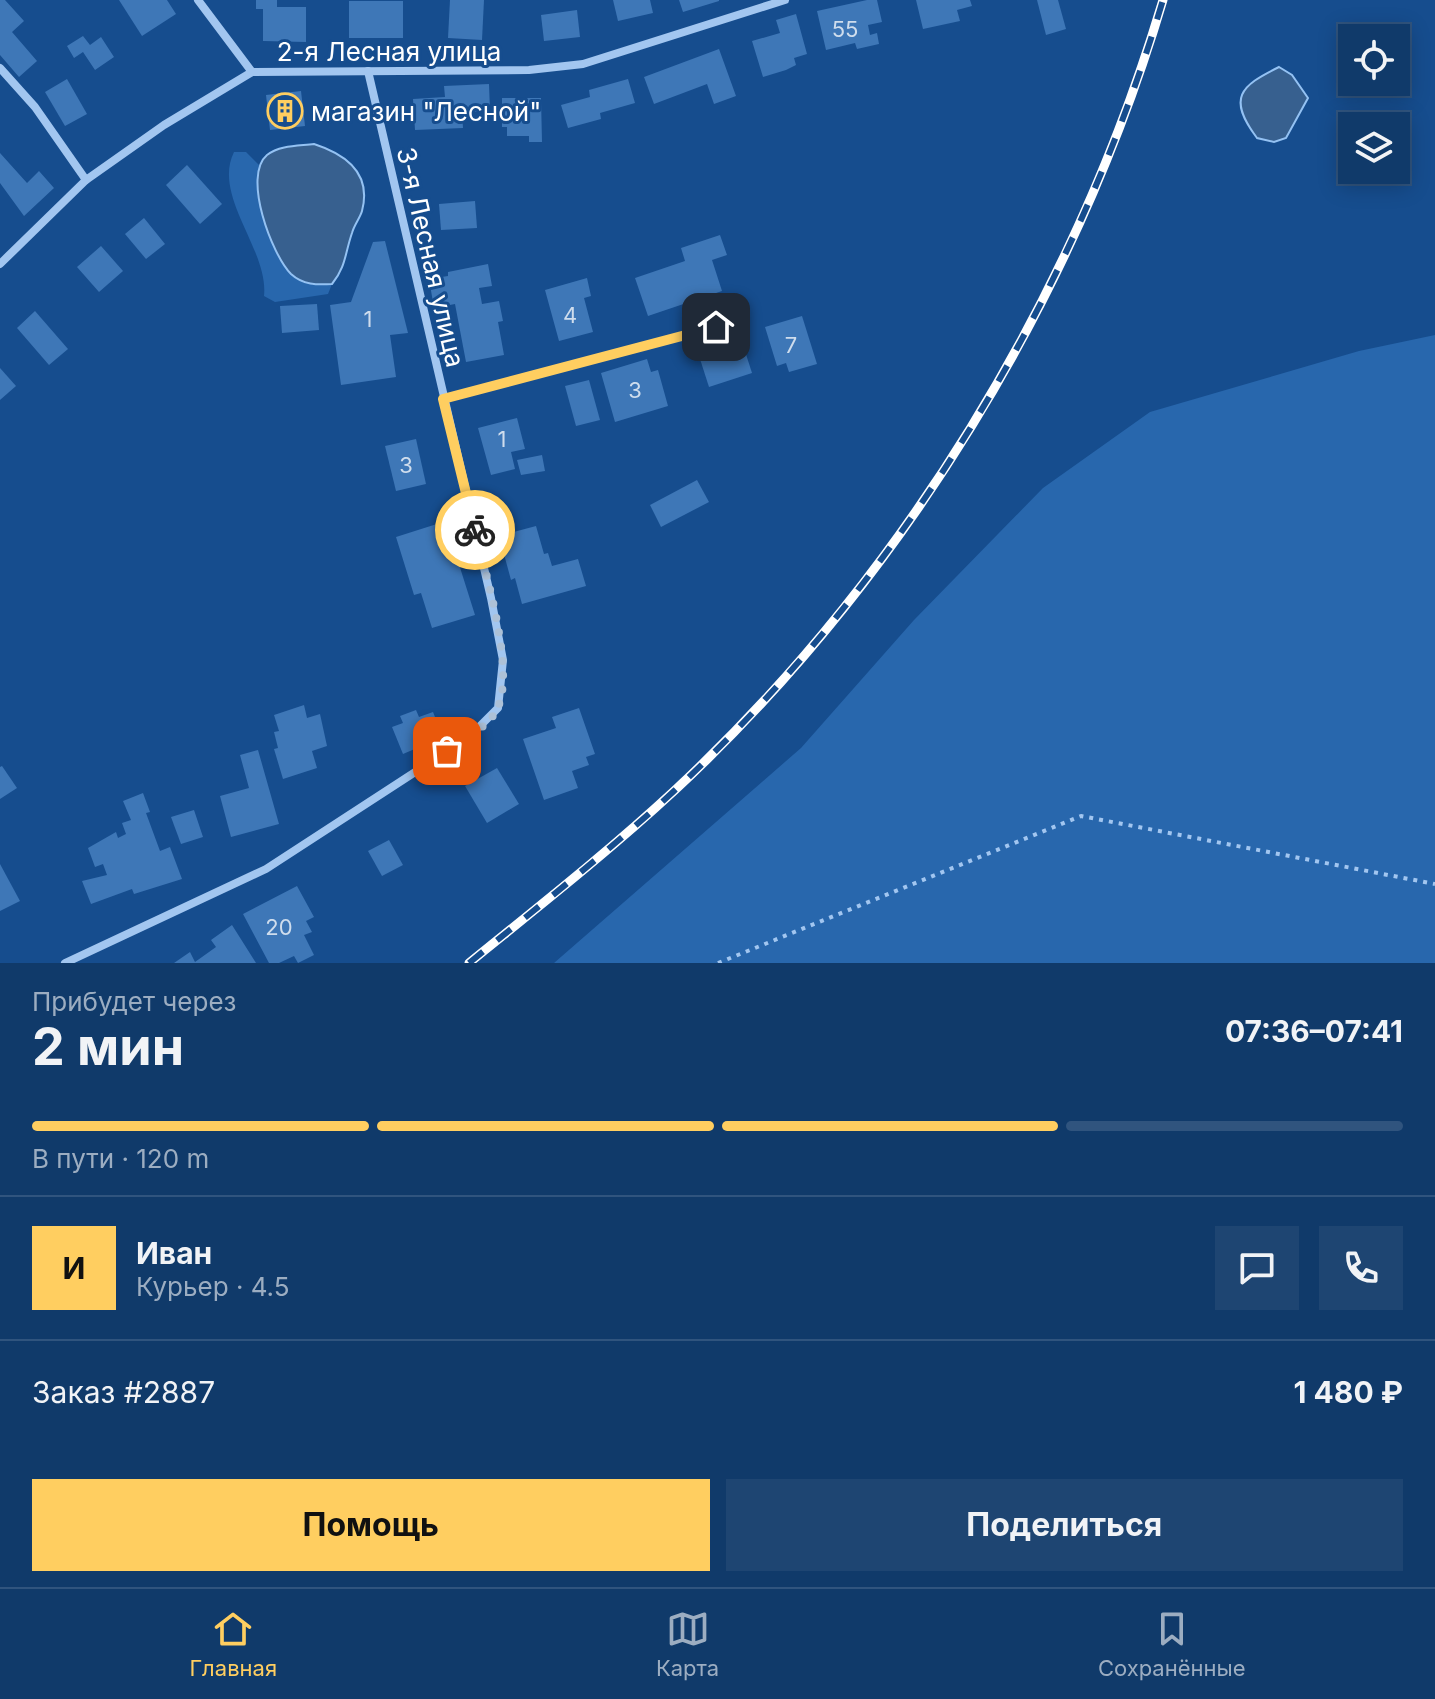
<!DOCTYPE html>
<html lang="ru">
<meta charset="utf-8">
<style>
:root{--surface:#103a6a;--page:#1e4572;--text:#f1f3f6;--muted:#9cadc1;--line:#30547e;--accent:#ffce60}
body{margin:0;font-family:Inter,sans-serif;background:var(--page);color:var(--text);height:100vh;display:flex;flex-direction:column;font-size:30px;white-space:nowrap}
*{box-sizing:border-box;margin:0}
p{font-size:26px;color:var(--muted)}
.icon{flex:none;width:44px;height:44px;fill:none;stroke:currentColor;stroke-width:2;stroke-linecap:round;stroke-linejoin:round}
.map{position:relative;height:963px;overflow:hidden}
.details{display:flex;flex-direction:column;background:var(--surface);flex:1}
.details>*{flex:none}
.tools{position:absolute;left:1338px;top:24px;display:grid;gap:16px}
.tools a{display:grid;place-items:center;width:72px;height:72px;border-radius:0px;background:var(--surface);box-shadow:0 4px 20px #0003,0 0 0 2px var(--line);font-size:40px}
.pin{position:absolute;display:grid;place-items:center;width:68px;height:68px;color:#fff;margin:-34px;border-radius:16px;box-shadow:0 4px 12px #0006}
.courier{position:absolute;display:grid;place-items:center;width:80px;height:80px;margin:-40px;border:6px solid #ffce60;border-radius:50%;background:#fff;color:#222;box-shadow:0 2px 10px #0007}
.head em{font-style:normal;font-weight:700}
.head div{display:flex;flex-direction:column-reverse}
.head{display:flex;align-items:center;justify-content:space-between;height:136px;padding:0 32px}
h1{font-size:52px;font-weight:700;line-height:60px}
.bar{display:grid;grid-template-columns:repeat(4,1fr);gap:12px 8px;align-content:center;height:96px;padding:0 32px}
.bar i{height:10px;border-radius:6px;background:var(--line)}
.bar .selected{background:var(--accent)}
.bar p{grid-column:span 4}
.line{display:flex;align-items:center;gap:20px;padding:0 32px;border-top:2px solid var(--line)}
.line div{flex:1}
.round{display:grid;place-items:center;flex:none;width:84px;height:84px;border-radius:0px;background:var(--page)}
.button{display:flex;gap:16px;margin-top:auto;padding:16px 32px}
.button a{flex:1;height:92px;border-radius:0px;background:var(--accent);color:#111;font-size:32px;font-weight:700;line-height:92px;text-align:center}
.button a+a{background:var(--page);color:var(--text)}
.menu{display:flex;justify-content:space-around;align-items:center;height:112px;border-top:2px solid var(--line);background:var(--surface);font-size:22px;color:var(--muted)}
.menu a{display:grid;justify-items:center;gap:4px}
.menu .selected{color:var(--accent)}
.map>svg:first-child{display:block}
.green{fill:#2867ad}
.water{fill:#37608f;stroke:#94c2f3;stroke-width:2}
.building{fill:#3e77b7}
.lines{fill:none;stroke-linecap:round;stroke-linejoin:round}
.path{stroke:#a2c6f0;stroke-width:4;stroke-dasharray:4 6;stroke-linecap:butt}
.minor{stroke:#a2c6f0;stroke-width:8}
.rail-casing{stroke:#fff;stroke-width:9}
.rail{stroke:#164d8e;stroke-width:6;stroke-dasharray:18;stroke-linecap:butt}
.done{stroke:#adc1d7;stroke-width:8;stroke-dasharray:0 14.4}
.route{stroke:#ffce60;stroke-width:10}
.labels{text-anchor:middle;dominant-baseline:central;stroke-width:6;stroke-linejoin:round;paint-order:stroke}
.number-label{font-size:22px;fill:#cfdded}
.street-label{font-size:26px;fill:#fff;stroke:#164d8e}
.poi-label{font-size:26px;fill:#fff;stroke:#164d8e;text-anchor:start}
</style>
<div class="map">
<svg width="1435" height="963" viewBox="0 0 1435 963">
<rect width="100%" height="100%" fill="#164d8e"/>
<g class="green">
<path d="M234,152H246L259,165V198L312,285L332,284L328,294L275,302L264,296C269,250 212,196 234,152Z"/>
<path d="M1435,335V963H554L801,748L914,620L1043,488L1150,412L1359,351Z"/>
</g>
<g class="water">
<path d="M1279,67L1292,75L1308,98L1286,138L1274,142L1257,138C1227,98 1240,86 1279,67Z"/>
<path d="M314,144C345,154 372,173 362,211C360,218 354,225 352,233C345,253 346,267 332,284C317,285 303,285 291,274C272,255 242,176 267,155C280,145 299,146 314,144Z"/>
</g>
<g class="building">
<path d="M0,0H5L24,21L12,32L37,61L19,77L0,55Z"/>
<path d="M119,0H167L176,14L142,36Z"/>
<path d="M256,0H277V7H306V42L263,41V9H256Z"/>
<path d="M450,0H484L482,40L448,38Z"/>
<path d="M613,0H650L653,13L618,21Z"/>
<path d="M679,0H719V1L683,12Z"/>
<path d="M867,0H877L882,22L868,25L870,35L877,33L879,44L857,49L855,43L826,50L817,11Z"/>
<path d="M916,0H970L972,6L957,10L960,21L923,29Z"/>
<path d="M1037,0H1058L1066,29L1046,35Z"/>
<rect x="349" y="1" width="54" height="37"/>
<path d="M577,10L580,37L544,41L541,15Z"/>
<path d="M796,14L807,54L794,58L796,65L786,70L763,77L752,41L780,33L776,20Z"/>
<path d="M83,36L90,45L101,37L114,57L95,70L83,52L74,58L67,46Z"/>
<path d="M719,49L736,96L714,104L707,84L654,104L644,77Z"/>
<path d="M67,79L87,114L65,126L45,92Z"/>
<path d="M628,79L635,103L600,113L601,119L568,128L561,105L590,97L589,90Z"/>
<path d="M489,84L490,111L462,112L463,128L415,130L413,99L445,97L444,86Z"/>
<path d="M301,91L305,126L270,130L266,95Z"/>
<path d="M502,98H541L542,142H529V136H507V127H502Z"/>
<path d="M0,153L27,183L39,171L54,188L24,216L0,183Z"/>
<path d="M187,165L222,204L200,224L166,185Z"/>
<path d="M475,201L477,228L441,230L439,204Z"/>
<path d="M144,218L165,244L146,259L125,234Z"/>
<path d="M720,235L727,255L712,260L722,291L648,316L635,278L685,261L681,248Z"/>
<path d="M385,241L408,333L390,335L396,377L341,385L330,305L351,302L373,242Z"/>
<path d="M101,246L123,271L99,292L77,267Z"/>
<path d="M488,264L492,286L479,288L482,304L499,301L503,321L498,322L504,355L466,362L455,304L434,308L429,279L448,276V272Z"/>
<path d="M587,278L591,296L584,298L593,332L559,341L545,290Z"/>
<path d="M317,304L319,330L282,333L280,306Z"/>
<path d="M35,311L68,349L49,365L17,328Z"/>
<path d="M802,316L817,364L789,372L786,363L777,366L765,327Z"/>
<path d="M743,345L752,373L709,387L700,359Z"/>
<path d="M647,359L651,372L658,370L668,406L615,422L601,373Z"/>
<path d="M0,368L16,386L0,400Z"/>
<path d="M589,380L600,420L576,426L565,386Z"/>
<path d="M517,418L525,449L511,452L515,469L491,475L478,428Z"/>
<path d="M416,439L426,484L396,491L385,446Z"/>
<path d="M542,455L545,471L521,475L517,460Z"/>
<path d="M697,480L709,502L661,527L650,505Z"/>
<path d="M440,523L452,560L457,558L475,615L432,628L421,593L414,595L396,537Z"/>
<path d="M536,526L544,554L548,553L552,566L578,559L586,586L522,604L515,578L511,580L499,536Z"/>
<path d="M304,705L307,718L320,714L327,746L312,751L317,768L283,779L274,749L278,748L274,732L279,731L274,715Z"/>
<path d="M579,708L595,754L586,757L589,765L572,771L578,788L544,800L523,739L556,728L552,717Z"/>
<path d="M416,710L419,717L433,712L443,737L403,754L392,727L403,723L400,716Z"/>
<path d="M258,750L279,824L231,837L220,796L249,788L240,755Z"/>
<path d="M2,766L17,788L0,799V767Z"/>
<path d="M497,768L519,804L487,823L465,786Z"/>
<path d="M143,793L150,812L146,813L160,851L170,847L182,879L134,894L132,889L91,904L82,881L107,875L103,864L95,867L88,848L116,832L118,838L126,834L122,823L131,820L123,801Z"/>
<path d="M194,810L203,837L181,844L171,817Z"/>
<path d="M389,840L403,865L382,876L368,851Z"/>
<path d="M0,864L20,901L0,911Z"/>
<path d="M297,886L314,917L306,921L312,932L304,935L314,955L298,963L294,956L279,963H269L243,914Z"/>
<path d="M232,925L256,963H174L190,952L195,962L216,947L211,940Z"/>
</g>
<g class="lines">
<path class="path" d="M718,963L1081,816L1435,884"/>
<g class="minor">
<path d="M198,0L252,72"/>
<path d="M0,68L35,107L86,180"/>
<path d="M0,264L86,180L164,125L252,72L529,70L583,64L785,0"/>
<path d="M443,399L716,327"/>
<path d="M65,963L266,869L469,737L498,708L503,660L491,598L368,71"/>
</g>
<defs>
<path id="rail" d="M469,963C538,907 608,852 674,791C902,579 1074,298 1163,0"/>
</defs>
<use href="#rail" class="rail-casing"/>
<use href="#rail" class="rail"/>
</g>
<g class="lines">
<path class="done" d="M447,751C463,741 491,725 498,707C515,668 485,572 475,530"/>
<path class="route" d="M475,530L443,399L716,327"/>
</g>
<defs>
<symbol id="building-ring" viewBox="-11 -11 22 22"><circle r="9.5" fill="#164d8e" stroke="#ffce60" stroke-width="1.5"/><path d="M-4-6H4V6H1V3H-1V6H-4ZM-2.5-4.3h1.7v1.8h-1.7ZM.8-4.3h1.7v1.8H.8ZM-2.5-1h1.7V.8h-1.7ZM.8-1h1.7V.8H.8Z" fill="#ffce60"/></symbol>
</defs>
<g fill-rule="evenodd">
<use href="#building-ring" x="265" y="91" width="40" height="40"/>
</g>
<g class="labels">
<g class="number-label">
<text x="845" y="29">55</text>
<text x="570" y="315">4</text>
<text x="368" y="319">1</text>
<text x="791" y="345">7</text>
<text x="635" y="390">3</text>
<text x="502" y="439">1</text>
<text x="406" y="465">3</text>
<text x="279" y="927">20</text>
</g>
<g class="street-label">
<text x="389" y="51">2-я Лесная улица</text>
<text transform="translate(431 257) rotate(77)">3-я Лесная улица</text>
</g>
<g class="poi-label">
<text x="311" y="111">магазин "Лесной"</text>
</g>
</g>
</svg>
<div class="tools">
<a><svg class="icon" aria-label="locate" viewBox="0 0 24 24"><circle cx="12" cy="12" r="6"/><path d="M12 2v4M12 18v4M2 12h4M18 12h4"/></svg></a>
<a><svg class="icon" aria-label="layers" viewBox="0 0 24 24"><path d="M12 4l9 5-9 5-9-5zM3 14l9 5 9-5"/></svg></a>
</div>
<div class="pin" style="left:447px;top:751px;background:#ea580c"><svg class="icon" aria-label="bag" viewBox="0 0 24 24"><path d="M5 8h14l-1 12H6zM9 8a3 3 0 0 1 6 0"/></svg></div>
<div class="pin" style="left:716px;top:327px;background:#1f2937"><svg class="icon" aria-label="home" viewBox="0 0 24 24"><path d="M3 11l9-7 9 7M6 9v11h12V9"/></svg></div>
<div class="courier" style="left:475px;top:530px"><svg class="icon" aria-label="bike" viewBox="0 0 24 24"><circle cx="6" cy="16" r="4"/><circle cx="18" cy="16" r="4"/><path d="M6 16l4-8h5l3 8M10 8l3 8H6M13 5h3"/></svg></div>
</div>
<section class="details">
<div class="head"><div><h1>2 мин</h1><p>Прибудет через</p></div><em>07:36–07:41</em></div>
<div class="bar"><i class="selected"></i><i class="selected"></i><i class="selected"></i><i></i><p>В пути · 120 m</p></div>
<div class="line" style="height:144px"><b class="round" style="background:var(--accent);color:#111">И</b><div><b>Иван</b><p>Курьер · 4.5</p></div><a class="round"><svg class="icon" aria-label="chat" viewBox="0 0 24 24"><path d="M4 5h16v11H9l-5 4z"/></svg></a><a class="round"><svg class="icon" aria-label="phone" viewBox="0 0 24 24"><path d="M5 4h4l2 5-3 2q2 4 5 5l2-3 5 2v4C11 20 4 13 5 4z"/></svg></a></div>
<div class="line" style="height:104px"><div>Заказ #2887</div><b>1 480 ₽</b></div>
<div class="button"><a>Помощь</a><a>Поделиться</a></div>
</section>
<nav class="menu">
<a class="selected"><svg class="icon" aria-label="home" viewBox="0 0 24 24"><path d="M3 11l9-7 9 7M6 9v11h12V9"/></svg>Главная</a>
<a><svg class="icon" aria-label="map" viewBox="0 0 24 24"><path d="M3 6l6-2 6 2 6-2v14l-6 2-6-2-6 2zM9 4v14M15 6v14"/></svg>Карта</a>
<a><svg class="icon" aria-label="saved" viewBox="0 0 24 24"><path d="M7 4h10v16l-5-4-5 4z"/></svg>Сохранённые</a>
</nav>
